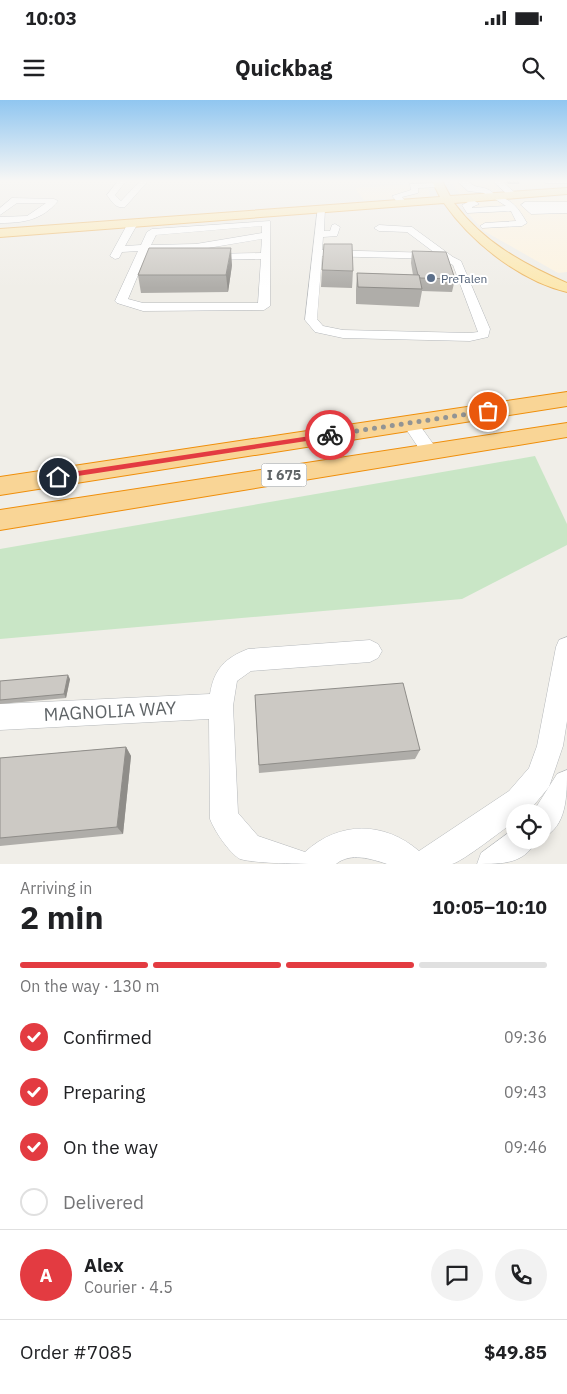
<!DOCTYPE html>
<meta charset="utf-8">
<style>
:root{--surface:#fff;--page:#f2f2f2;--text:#202124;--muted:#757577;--line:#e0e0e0;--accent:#e33b41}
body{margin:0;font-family:"IBM Plex Sans",sans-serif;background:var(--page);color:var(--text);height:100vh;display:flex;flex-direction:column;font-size:19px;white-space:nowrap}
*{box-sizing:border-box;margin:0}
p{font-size:16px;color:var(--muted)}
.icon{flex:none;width:28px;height:28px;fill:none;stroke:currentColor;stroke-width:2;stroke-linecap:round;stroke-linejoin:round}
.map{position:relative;height:764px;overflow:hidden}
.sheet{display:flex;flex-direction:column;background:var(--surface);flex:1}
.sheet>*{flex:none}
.tools{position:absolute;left:506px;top:704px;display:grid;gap:10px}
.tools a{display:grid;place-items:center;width:45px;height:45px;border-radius:50%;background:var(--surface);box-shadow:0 2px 12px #0003;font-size:25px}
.pin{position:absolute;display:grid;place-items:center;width:42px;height:42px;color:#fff;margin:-21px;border:2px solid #fff;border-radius:50%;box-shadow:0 1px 5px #0007}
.courier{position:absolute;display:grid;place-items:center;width:50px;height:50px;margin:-25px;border:4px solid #e33b41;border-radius:50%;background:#fff;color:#222;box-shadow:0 1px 6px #0007}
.summary em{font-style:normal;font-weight:800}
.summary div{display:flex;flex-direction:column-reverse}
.summary{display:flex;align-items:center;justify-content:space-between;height:85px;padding:0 20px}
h1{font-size:32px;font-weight:800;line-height:38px}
.bar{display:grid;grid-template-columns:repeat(4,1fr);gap:8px 5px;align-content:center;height:60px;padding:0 20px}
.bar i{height:6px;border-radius:4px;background:var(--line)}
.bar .active{background:var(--accent)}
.bar p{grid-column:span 4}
.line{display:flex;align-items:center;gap:12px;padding:0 20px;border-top:1px solid var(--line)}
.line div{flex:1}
.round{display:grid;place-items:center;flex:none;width:52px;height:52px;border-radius:26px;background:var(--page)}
ol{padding:0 20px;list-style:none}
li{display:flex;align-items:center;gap:15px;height:55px}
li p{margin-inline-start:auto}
li .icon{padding:5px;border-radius:50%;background:var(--accent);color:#fff;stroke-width:4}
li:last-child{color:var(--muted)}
li i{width:28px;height:28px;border:2px solid var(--line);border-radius:50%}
.status{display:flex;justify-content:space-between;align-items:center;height:35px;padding:0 25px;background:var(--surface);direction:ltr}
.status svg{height:14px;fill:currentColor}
header{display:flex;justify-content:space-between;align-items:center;height:65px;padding:0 20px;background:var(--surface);font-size:22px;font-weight:800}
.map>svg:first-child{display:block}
.commercial{fill:#fdf3e0}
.green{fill:#c9e6c6}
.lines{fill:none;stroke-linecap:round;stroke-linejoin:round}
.minor-casing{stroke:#b5b8bb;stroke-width:1}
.major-casing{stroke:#ecb765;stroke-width:2}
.highway-casing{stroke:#ef8e0a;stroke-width:2}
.minor{fill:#fff;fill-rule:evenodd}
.major{fill:#fce8b1;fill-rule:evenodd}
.highway{fill:#f9d596;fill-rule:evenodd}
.wall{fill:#afada9}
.shaded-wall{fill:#8f8d89}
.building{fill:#ccc9c4;stroke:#8f8d89}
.route{fill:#e33b41}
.done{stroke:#929494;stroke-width:5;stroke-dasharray:0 9}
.service-dot{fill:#5c6f8a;stroke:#fff;stroke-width:2}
.labels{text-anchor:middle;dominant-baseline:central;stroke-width:4;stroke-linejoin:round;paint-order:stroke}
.far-service-label{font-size:12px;fill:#4e5e75;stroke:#fff;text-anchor:start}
.shield{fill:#fff;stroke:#8f9295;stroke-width:1}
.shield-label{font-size:14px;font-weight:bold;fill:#5f6467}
.near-street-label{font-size:18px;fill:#5f6467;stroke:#fff}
</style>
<div class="status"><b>10:03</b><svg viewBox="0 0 49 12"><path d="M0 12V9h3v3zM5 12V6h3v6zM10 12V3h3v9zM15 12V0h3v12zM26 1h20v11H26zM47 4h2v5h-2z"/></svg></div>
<header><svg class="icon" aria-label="menu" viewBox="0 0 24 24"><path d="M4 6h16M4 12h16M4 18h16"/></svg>Quickbag<svg class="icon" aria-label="search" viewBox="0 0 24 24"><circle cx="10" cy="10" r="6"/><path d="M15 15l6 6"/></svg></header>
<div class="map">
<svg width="567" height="764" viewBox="0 0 567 764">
<rect width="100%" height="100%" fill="#f0eee8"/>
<g class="commercial">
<path d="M451,81H567V86L460,94Z"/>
<path d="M427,83L430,95L428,97L364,100L355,88Z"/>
<path d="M567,96V172L558,173L484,131L461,106L470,103Z"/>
</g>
<path class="green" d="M535,356L567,424V445L462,499L0,539V449Z"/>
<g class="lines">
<defs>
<g id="minor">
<path d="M118,81H126L115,95L121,101L140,81H148L125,107C116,109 112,102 107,95Z"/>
<path d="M457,81H468C477,90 480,85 489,90C492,91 493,94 496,95C513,101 517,106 527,123L522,126L482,128L480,126L485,123L516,121L511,111L467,113L462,105L468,102L465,99L469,97L479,104L472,107V108L506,106L495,99H490L484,93L468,91Z"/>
<path d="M493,81H502L517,95L510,97Z"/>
<path d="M542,81H567V83H546Z"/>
<path d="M438,83H441V87L418,88V93L402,97L406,102L405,104H399L392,96L411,90L410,84Z"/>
<path d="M12,98L54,99L58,101C42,120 24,123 0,123V117L27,116L46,103H17L0,115V108Z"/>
<path d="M525,102H567V113L531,114L521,105Z"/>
<path d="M318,106L325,108L324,131H330L332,125L335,124L340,127L337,136L323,137L322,150L435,153L407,132L379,131L374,128L379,125L412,127L453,157L461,161L490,229L488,237L470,241L343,238L315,232L305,220ZM322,156L439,159L453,165L478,232L470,233L343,230L323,226L317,219Z"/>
<path d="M133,120L138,123L125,146L141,145L147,132L152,129L270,121V206L264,210L143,211L117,203L115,201L138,151L122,152L119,158L115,159L110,156L128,123ZM262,126V133L196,144L151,145L156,135ZM262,139L261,153L209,154L204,157L209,160L261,159L258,203H143L128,199L148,151L196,150Z"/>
<path d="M410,318L416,320L436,348L438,352L436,356L430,357L424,356L402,323L404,320Z"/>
<path d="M567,537V621L563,646L549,687L529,711L515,712V721C504,729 462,762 452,764C446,764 393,764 387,764C371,759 351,752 336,764C314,764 256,764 240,759C229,753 214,730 210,719L209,619L0,630V604L210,594C214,569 225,558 248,549L370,540L378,544L382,551L378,558L370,562L251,571L237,581L233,606L238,713L258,736L305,752C339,721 384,721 419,751L509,691L529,668L537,646L556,547L559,540Z"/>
<path d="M567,670C567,696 567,727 542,738V712H533L557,674Z"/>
<path d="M515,728V740H537C524,764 504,764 477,764L481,753Z"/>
</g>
<path id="major" d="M432,81H442L450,96L567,88V94L454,103C483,142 523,164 567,183V192C520,181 471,142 444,103L0,137V129L440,97Z"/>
<g id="highway">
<path d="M567,292V306L0,395V377Z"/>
<path d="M567,323V337L0,430V410Z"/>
</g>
</defs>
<use href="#minor" class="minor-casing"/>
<use href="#major" class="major-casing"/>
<use href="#highway" class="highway-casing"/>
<use href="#minor" class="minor"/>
<use href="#major" class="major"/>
<use href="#highway" class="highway"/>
</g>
<g class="wall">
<path d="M505,81H520L519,84H508Z"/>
<path d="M412,151L455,179L452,192L422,191L419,207L356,204V190L357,173L413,175L411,163Z"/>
<path d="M232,165L228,192L141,193L138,175Z"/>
<path d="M322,170L353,171L352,188L321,187Z"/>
<path d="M70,579L66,598L0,604V581Z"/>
<path d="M255,595L420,650L415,659L259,673Z"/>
<path d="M126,647L131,656L123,734L0,746V658Z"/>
</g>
<g class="shaded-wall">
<path d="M231,148L232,165L228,192L226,175Z"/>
<path d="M68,575L70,579L66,598L64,594Z"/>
<path d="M126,647L131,656L123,734L117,727Z"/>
</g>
<g class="building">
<path d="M324,144H352L353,171L322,170Z"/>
<path d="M149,148H231L226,175H138Z"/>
<path d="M412,151L446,152L455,179L420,178L419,175H418Z"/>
<path d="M357,173L419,175L422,189L358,187Z"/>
<path d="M68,575L64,594L0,600V581Z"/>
<path d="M403,583L420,650L259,665L255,595Z"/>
<path d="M126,647L117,727L0,738V658Z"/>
</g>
<linearGradient id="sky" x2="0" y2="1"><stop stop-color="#90c6f0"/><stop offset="0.43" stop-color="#f8f7f5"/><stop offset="1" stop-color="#f8f7f5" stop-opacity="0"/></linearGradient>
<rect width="567" height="188" fill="url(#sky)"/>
<path class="route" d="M330,333L334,335L333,337L58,379L54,377L58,374Z"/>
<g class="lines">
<path class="done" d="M330,335L488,311"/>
</g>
<circle class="service-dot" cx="431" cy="178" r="5"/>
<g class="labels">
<g class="far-service-label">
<text x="441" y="178">PreTalen</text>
</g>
<rect class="shield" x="261.5" y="363.5" width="45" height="23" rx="4"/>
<g class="shield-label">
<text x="284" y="375">I 675</text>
</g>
<g class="near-street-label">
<text transform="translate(110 611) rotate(-3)">MAGNOLIA WAY</text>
</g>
</g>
</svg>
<div class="tools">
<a><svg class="icon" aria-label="locate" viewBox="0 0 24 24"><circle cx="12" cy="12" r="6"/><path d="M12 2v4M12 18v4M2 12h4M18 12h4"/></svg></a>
</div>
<div class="pin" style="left:488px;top:311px;background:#ea580c"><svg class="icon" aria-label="bag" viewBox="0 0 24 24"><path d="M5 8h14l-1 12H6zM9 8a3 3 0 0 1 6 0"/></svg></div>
<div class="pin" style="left:58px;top:377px;background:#1f2937"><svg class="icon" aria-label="home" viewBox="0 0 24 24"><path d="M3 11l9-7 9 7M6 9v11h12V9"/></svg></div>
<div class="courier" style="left:330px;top:335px"><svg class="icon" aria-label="bike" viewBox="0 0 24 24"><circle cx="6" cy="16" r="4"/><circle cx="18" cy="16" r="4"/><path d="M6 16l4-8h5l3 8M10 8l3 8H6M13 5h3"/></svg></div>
</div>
<section class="sheet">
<div class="summary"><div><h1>2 min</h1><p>Arriving in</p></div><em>10:05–10:10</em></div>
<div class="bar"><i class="active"></i><i class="active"></i><i class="active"></i><i></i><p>On the way · 130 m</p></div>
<ol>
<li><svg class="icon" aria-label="check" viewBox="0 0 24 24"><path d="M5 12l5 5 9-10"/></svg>Confirmed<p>09:36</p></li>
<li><svg class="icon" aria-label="check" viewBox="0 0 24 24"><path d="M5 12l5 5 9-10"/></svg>Preparing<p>09:43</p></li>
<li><svg class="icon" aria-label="check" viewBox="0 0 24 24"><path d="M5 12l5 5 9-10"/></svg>On the way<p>09:46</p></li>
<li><i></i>Delivered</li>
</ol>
<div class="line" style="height:90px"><b class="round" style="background:var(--accent);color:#fff">A</b><div><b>Alex</b><p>Courier · 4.5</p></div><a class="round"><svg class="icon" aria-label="chat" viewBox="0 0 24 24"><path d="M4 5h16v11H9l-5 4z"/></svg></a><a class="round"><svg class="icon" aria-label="phone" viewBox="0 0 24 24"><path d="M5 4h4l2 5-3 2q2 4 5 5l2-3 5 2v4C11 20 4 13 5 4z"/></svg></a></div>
<div class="line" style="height:65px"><div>Order #7085</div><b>$49.85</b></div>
</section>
